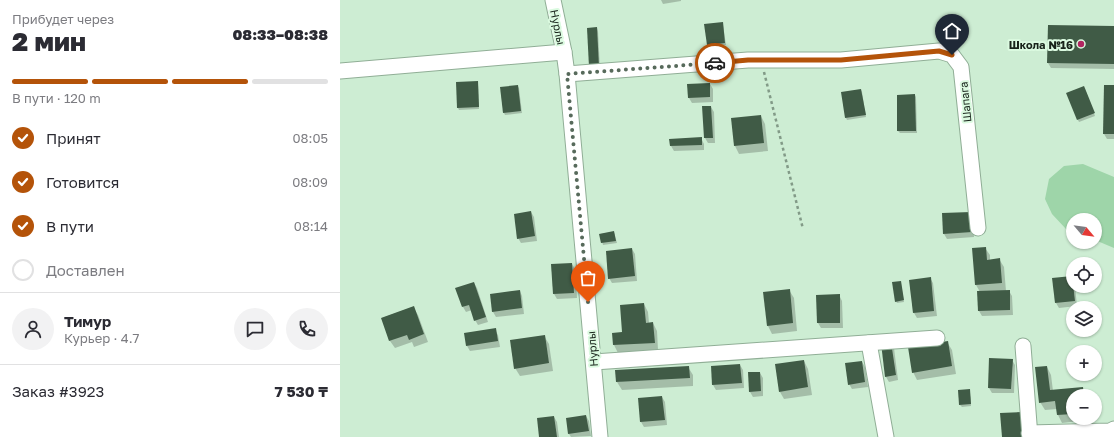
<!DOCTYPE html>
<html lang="ru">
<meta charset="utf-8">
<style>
:root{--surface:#fff;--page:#f2f2f3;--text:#2b2b33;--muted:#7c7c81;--line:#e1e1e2;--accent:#b45309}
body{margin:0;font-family:"Golos Text",sans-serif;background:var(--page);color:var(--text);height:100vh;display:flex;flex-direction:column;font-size:15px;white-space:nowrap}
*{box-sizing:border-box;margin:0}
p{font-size:13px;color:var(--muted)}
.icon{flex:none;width:22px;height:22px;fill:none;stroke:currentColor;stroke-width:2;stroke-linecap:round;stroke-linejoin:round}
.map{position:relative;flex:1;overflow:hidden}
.drawer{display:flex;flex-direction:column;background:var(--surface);width:340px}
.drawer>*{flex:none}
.needle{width:26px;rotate:119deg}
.buttons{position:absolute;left:726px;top:213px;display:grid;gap:8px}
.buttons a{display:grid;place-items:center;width:36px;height:36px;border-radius:50%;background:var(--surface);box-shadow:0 1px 3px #0004;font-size:20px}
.pin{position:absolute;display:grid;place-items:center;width:34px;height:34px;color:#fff;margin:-41px -17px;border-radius:50% 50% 50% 0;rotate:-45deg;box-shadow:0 0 4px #0007}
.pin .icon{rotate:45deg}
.courier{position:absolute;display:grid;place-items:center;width:40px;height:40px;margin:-20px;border:3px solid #b45309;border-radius:50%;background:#fff;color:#222;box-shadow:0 1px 5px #0007}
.overview em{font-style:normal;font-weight:800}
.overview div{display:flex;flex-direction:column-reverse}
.overview{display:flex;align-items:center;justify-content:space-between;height:68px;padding:0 12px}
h1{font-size:26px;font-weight:800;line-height:30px}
.bar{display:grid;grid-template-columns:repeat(4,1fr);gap:6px 4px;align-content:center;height:48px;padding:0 12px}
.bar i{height:5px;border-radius:3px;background:var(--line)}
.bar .current{background:var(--accent)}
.bar p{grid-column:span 4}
.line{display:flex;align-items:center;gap:10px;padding:0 12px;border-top:1px solid var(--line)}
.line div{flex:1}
.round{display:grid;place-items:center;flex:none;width:42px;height:42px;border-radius:21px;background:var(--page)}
ol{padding:0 12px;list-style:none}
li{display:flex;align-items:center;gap:12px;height:44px}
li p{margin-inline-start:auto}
li .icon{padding:4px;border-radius:50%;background:var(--accent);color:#fff;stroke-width:4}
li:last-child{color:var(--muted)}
li i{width:22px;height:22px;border:2px solid var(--line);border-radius:50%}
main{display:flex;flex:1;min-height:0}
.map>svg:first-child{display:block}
.green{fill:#9ed5a9}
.shadow{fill:#0003}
.building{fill:#405b46}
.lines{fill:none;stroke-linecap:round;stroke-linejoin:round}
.minor-casing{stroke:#90ae96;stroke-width:17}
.path{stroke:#829a87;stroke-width:2.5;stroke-dasharray:3 3;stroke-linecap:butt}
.minor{stroke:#fff;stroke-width:15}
.done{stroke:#576a5b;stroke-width:4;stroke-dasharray:0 7.2}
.route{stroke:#b45309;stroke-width:5}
.poi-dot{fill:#b22661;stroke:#dbfae0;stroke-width:1.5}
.labels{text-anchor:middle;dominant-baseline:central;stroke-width:4;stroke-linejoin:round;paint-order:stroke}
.street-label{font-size:11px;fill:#18231a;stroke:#dbfae0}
.poi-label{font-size:11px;font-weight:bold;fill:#18231a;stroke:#dbfae0;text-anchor:end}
</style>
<main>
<section class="drawer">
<div class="overview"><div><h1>2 мин</h1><p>Прибудет через</p></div><em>08:33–08:38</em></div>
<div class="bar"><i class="current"></i><i class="current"></i><i class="current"></i><i></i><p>В пути · 120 m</p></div>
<ol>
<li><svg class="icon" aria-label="check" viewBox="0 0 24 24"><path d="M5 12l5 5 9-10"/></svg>Принят<p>08:05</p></li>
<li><svg class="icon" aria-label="check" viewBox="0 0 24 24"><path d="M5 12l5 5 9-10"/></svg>Готовится<p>08:09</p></li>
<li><svg class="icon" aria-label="check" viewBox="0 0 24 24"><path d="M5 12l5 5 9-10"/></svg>В пути<p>08:14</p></li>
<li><i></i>Доставлен</li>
</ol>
<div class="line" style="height:72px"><a class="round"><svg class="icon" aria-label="person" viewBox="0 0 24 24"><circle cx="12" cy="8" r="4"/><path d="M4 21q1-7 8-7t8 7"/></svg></a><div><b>Тимур</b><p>Курьер · 4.7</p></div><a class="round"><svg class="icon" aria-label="chat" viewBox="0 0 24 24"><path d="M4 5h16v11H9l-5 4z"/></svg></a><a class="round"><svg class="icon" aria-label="phone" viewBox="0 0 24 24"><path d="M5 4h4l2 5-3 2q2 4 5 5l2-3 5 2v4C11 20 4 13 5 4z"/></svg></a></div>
<div class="line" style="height:52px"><div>Заказ #3923</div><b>7 530 ₸</b></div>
</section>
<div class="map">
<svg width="774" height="437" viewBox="0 0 774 437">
<rect width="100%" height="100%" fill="#cdedd3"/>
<path class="green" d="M743,164L774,177V248L755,240V220H733V232L726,229L712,214L705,199L709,179L724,166Z"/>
<g class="shadow">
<path d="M321,0H341V1L323,4Z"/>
<path d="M382,23L383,25L386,45L369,47L368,45Z"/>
<path d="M774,27V69L711,68L708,63Z"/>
<path d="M257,28L258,31L260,69H251Z"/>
<path d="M137,82L138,84L139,109L119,110L118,108Z"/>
<path d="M370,84L373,89V102L352,103L349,98L348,85Z"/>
<path d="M177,86L179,88L182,113L165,115L164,113Z"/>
<path d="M774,86V139H767L764,134Z"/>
<path d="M745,89L755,116L739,122L738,120Z"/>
<path d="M521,90L522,92L526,117L507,120L506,118L502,93Z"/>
<path d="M575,95L576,97L577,133H560L558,131Z"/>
<path d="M371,107L374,112L375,143H368L365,138Z"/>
<path d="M421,116L425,124L428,151L399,154L395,146L392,119Z"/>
<path d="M361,138L364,144V150L334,151L331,146Z"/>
<path d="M191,212L194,217L197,241L181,243L178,238Z"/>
<path d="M633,218L634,237L607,239L604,234Z"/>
<path d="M274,232L277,243L263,245L260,234Z"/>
<path d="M645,248L650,255V260L659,259L664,267L666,291H669L672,296L673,315L642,316L639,311L640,292L636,285L633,249Z"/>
<path d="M292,249L295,254L297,281L272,283L269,278Z"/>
<path d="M232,264L235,269L237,298L217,299L214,294Z"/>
<path d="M731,277L733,280V286H735L737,306L719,308L716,303Z"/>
<path d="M590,278L593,283L597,316L577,318L574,313Z"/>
<path d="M134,283L137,288L148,322L138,325L135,320L132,310L126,312L123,307Z"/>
<path d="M561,284L564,302L557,303L556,301Z"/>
<path d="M449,290L454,298L457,331L432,334L428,326Z"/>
<path d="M180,291L182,296L184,314L156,317L153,312L151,295Z"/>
<path d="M499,295L502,301L503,328H481L478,323Z"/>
<path d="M304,304L308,312L309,323H313L317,331L318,350L278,353L274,345L273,334L283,333Z"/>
<path d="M73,307L78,315L88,342L74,347L72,342L55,348L50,341L42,318Z"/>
<path d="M155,330L158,335L160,347L130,351L127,346L125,334Z"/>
<path d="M204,336L209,344L213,371L180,376L175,368Z"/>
<path d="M607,342L612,350L616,374L577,380L573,372Z"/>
<path d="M542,344L554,348L558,380L549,382L546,377Z"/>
<path d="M672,360L675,365L674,393H652L649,388Z"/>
<path d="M464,361L468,369L472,395L444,399L440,392Z"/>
<path d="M522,362L525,367L528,387L512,389L509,384Z"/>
<path d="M400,365L403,370L404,388L376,390L373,385L372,367Z"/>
<path d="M348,367L353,375V386L282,390L277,382Z"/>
<path d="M707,367L711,375L713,391L742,388L747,396H733V418H749V420L722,423L718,415L717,409L705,410L700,402Z"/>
<path d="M420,373L423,378V396L413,397L410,392Z"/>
<path d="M629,390L630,392L631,406L622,407L620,405Z"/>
<path d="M322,397L325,402L327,425L304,427L301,422L299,399Z"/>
<path d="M246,416L249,421L251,436L231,437L229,434L227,419Z"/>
<path d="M214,417L217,422L219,437H200Z"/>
</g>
<g class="building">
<path d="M383,22L385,43L367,45L364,24Z"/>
<path d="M708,25L774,26V64L707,63Z"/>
<path d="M257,27L259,67H249L247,28Z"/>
<path d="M138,81L139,107L117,108L116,82Z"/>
<path d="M370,83V97L348,98L347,84Z"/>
<path d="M178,85L181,111L163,113L160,87Z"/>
<path d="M764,85H774V134H763Z"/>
<path d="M744,86L755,113L737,120L726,93Z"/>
<path d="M521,89L526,115L505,118L501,92Z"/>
<path d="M575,94L576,131H557V95Z"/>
<path d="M362,106H371L373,138H364Z"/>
<path d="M421,115L424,143L394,146L391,118Z"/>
<path d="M362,137V145L330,146L329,139Z"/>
<path d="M191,211L195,236L177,239L174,214Z"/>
<path d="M631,212L632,232L603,234L602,213Z"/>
<path d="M274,231L276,241L261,243L259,234Z"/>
<path d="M646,247L647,260L660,258L662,283L635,285L632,248Z"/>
<path d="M292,248L295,276L268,279L266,251Z"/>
<path d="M232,263L234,293L213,294L211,264Z"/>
<path d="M732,276L735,301L715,303L712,278Z"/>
<path d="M591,277L594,311L573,313L569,280Z"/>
<path d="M561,281L564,300L555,302L552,282Z"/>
<path d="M134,282L146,317L134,321L129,305L122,307L115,288Z"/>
<path d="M450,289L453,323L427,326L423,292Z"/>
<path d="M180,290L182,308L152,312L150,294Z"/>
<path d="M670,290V310L638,311L637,291Z"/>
<path d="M500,294V323H477L476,295Z"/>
<path d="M304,303L306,323L313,322L315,343L273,345L272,333L282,332L280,305Z"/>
<path d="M74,306L84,334L69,340L67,335L49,341L41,318Z"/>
<path d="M156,328L158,341L126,346L124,333Z"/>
<path d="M205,335L209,363L174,369L170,340Z"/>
<path d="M608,341L612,366L572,373L568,347Z"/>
<path d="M551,342L556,375L545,377L541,343Z"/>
<path d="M649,358L673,359L671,389L648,388Z"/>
<path d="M464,360L468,387L439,392L435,364Z"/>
<path d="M522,361L525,382L508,385L505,363Z"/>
<path d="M400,364L402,383L372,385L371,366Z"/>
<path d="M349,366L350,378L276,382L275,370Z"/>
<path d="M707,366L710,390L743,387L744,396H733V414L717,415L715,401L699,403L695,367Z"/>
<path d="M408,372H420L421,391L409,392Z"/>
<path d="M630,389L631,404L619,405L618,390Z"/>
<path d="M322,396L325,420L300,422L298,398Z"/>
<path d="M681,412L683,437H662L660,413Z"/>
<path d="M246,415L249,431L228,434L226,418Z"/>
<path d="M214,416L217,437H199L197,418Z"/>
</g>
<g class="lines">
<defs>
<g id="minor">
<path d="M213,0L224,52L227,74L260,437"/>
<path d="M0,71L224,52"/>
<path d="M227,74L408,60H501L599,51L612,55L621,67L638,228"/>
<path d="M529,343L546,437"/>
<path d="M683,346L690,437"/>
<path d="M254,362L597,338"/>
<path d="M689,433L770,431L774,429"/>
</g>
</defs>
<use href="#minor" class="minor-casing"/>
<path class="path" d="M424,72L463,229"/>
<use href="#minor" class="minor"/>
</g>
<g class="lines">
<path class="done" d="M248,302L227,74L375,63"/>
<path class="route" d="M375,63L408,60H501L599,51L612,55"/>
</g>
<circle class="poi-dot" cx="741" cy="44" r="4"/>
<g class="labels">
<g class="street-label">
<text transform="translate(218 27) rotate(78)">Нурлы</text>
<text transform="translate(625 102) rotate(-96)">Шапага</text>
<text transform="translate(252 349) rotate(-95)">Нурлы</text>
</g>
<g class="poi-label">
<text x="733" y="44">Школа №16</text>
</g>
</g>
</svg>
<div class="buttons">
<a><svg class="needle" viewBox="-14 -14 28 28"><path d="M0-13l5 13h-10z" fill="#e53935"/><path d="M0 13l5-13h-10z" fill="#7c7c81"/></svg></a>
<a><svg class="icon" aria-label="locate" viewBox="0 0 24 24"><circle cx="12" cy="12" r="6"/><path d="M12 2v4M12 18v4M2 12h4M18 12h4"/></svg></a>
<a><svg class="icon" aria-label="layers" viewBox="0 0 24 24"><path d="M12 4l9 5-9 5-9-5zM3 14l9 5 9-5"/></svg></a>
<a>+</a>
<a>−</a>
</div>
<div class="pin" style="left:248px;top:302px;background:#ea580c"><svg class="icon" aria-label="bag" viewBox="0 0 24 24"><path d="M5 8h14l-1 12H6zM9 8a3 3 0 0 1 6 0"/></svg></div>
<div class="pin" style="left:612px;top:55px;background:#1f2937"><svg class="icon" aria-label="home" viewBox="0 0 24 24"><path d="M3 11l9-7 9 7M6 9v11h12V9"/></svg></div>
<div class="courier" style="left:375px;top:63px"><svg class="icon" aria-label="car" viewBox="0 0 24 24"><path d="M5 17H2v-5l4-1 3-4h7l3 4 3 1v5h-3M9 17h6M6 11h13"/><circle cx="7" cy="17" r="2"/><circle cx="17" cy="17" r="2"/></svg></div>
</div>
</main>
